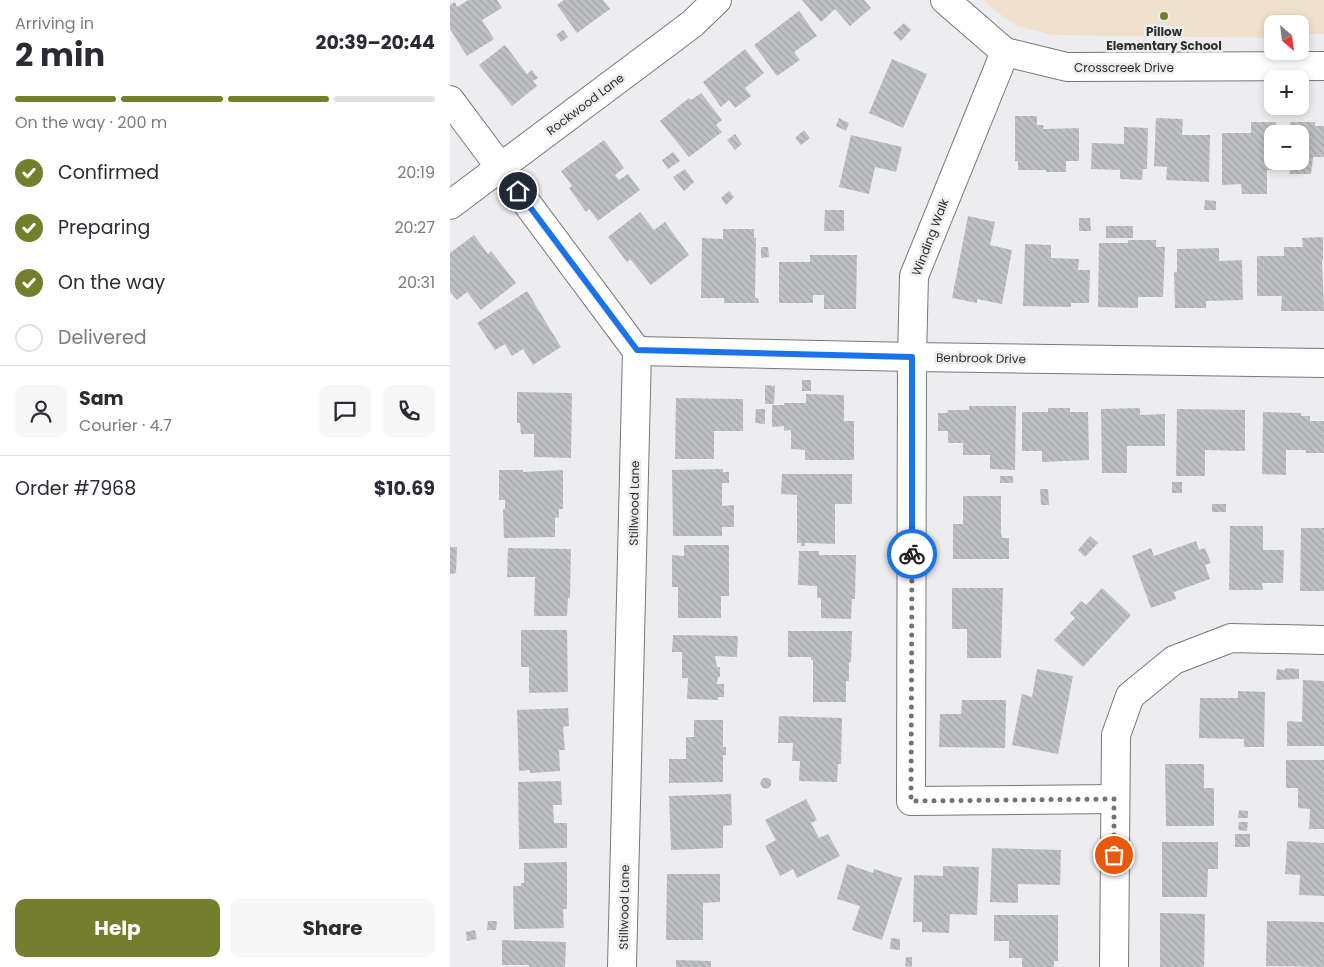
<!DOCTYPE html>
<meta charset="utf-8">
<style>
:root{--surface:#fff;--page:#f7f7f7;--text:#2b2b33;--muted:#7c7c81;--line:#e1e1e2;--accent:#737f2c}
body{margin:0;font-family:Poppins,sans-serif;background:var(--page);color:var(--text);height:100vh;display:flex;flex-direction:column;font-size:19px;white-space:nowrap}
*{box-sizing:border-box;margin:0}
p{font-size:16px;color:var(--muted)}
.icon{flex:none;width:28px;height:28px;fill:none;stroke:currentColor;stroke-width:2;stroke-linecap:round;stroke-linejoin:round}
.map{position:relative;flex:1;overflow:hidden}
.panel{display:flex;flex-direction:column;background:var(--surface);width:450px}
.panel>*{flex:none}
.needle{width:32px;rotate:152deg}
.tools{position:absolute;left:814px;top:15px;display:grid;gap:10px}
.tools a{display:grid;place-items:center;width:45px;height:45px;border-radius:10px;background:var(--surface);box-shadow:0 2px 8px #0003;font-size:25px}
.pin{position:absolute;display:grid;place-items:center;width:42px;height:42px;color:#fff;margin:-21px;border:2px solid #fff;border-radius:50%;box-shadow:0 1px 5px #0007}
.courier{position:absolute;display:grid;place-items:center;width:50px;height:50px;margin:-25px;border:4px solid #1a73e8;border-radius:50%;background:#fff;color:#222;box-shadow:0 1px 6px #0007}
.summary em{font-style:normal;font-weight:700}
.summary div{display:flex;flex-direction:column-reverse}
.summary{display:flex;align-items:center;justify-content:space-between;height:85px;padding:0 15px}
h1{font-size:32px;font-weight:700;line-height:38px}
.bar{display:grid;grid-template-columns:repeat(4,1fr);gap:8px 5px;align-content:center;height:60px;padding:0 15px}
.bar i{height:6px;border-radius:4px;background:var(--line)}
.bar .active{background:var(--accent)}
.bar p{grid-column:span 4}
.line{display:flex;align-items:center;gap:12px;padding:0 15px;border-top:1px solid var(--line)}
.line div{flex:1}
.round{display:grid;place-items:center;flex:none;width:52px;height:52px;border-radius:10px;background:var(--page)}
ol{padding:0 15px;list-style:none}
li{display:flex;align-items:center;gap:15px;height:55px}
li p{margin-inline-start:auto}
li .icon{padding:5px;border-radius:50%;background:var(--accent);color:#fff;stroke-width:4}
li:last-child{color:var(--muted)}
li i{width:28px;height:28px;border:2px solid var(--line);border-radius:50%}
.action{display:flex;gap:10px;margin-top:auto;padding:10px 15px}
.action a{flex:1;height:58px;border-radius:10px;background:var(--accent);color:#fff;font-size:20px;font-weight:700;line-height:58px;text-align:center}
.action a+a{background:var(--page);color:var(--text)}
main{display:flex;flex:1;min-height:0}
.map>svg:first-child{display:block}
.education{fill:#f0e1cf}
.building{fill:url(#building-back-hatch)}
.lines{fill:none;stroke-linecap:round;stroke-linejoin:round}
.minor-casing{stroke:#78787a;stroke-width:30}
.minor{stroke:#fff;stroke-width:28}
.done{stroke:#727273;stroke-width:5;stroke-dasharray:0 9}
.route{stroke:#1a73e8;stroke-width:6}
.poi-dot{fill:#737f2c;stroke:#ededf0;stroke-width:2}
.labels{text-anchor:middle;dominant-baseline:central;stroke-width:5;stroke-linejoin:round;paint-order:stroke}
.poi-label{font-size:12px;font-weight:bold;fill:#2f2f30;stroke:#ededf0}
.street-label{font-size:12px;fill:#2f2f30;stroke:#ededf0}
</style>
<main>
<section class="panel">
<div class="summary"><div><h1>2 min</h1><p>Arriving in</p></div><em>20:39–20:44</em></div>
<div class="bar"><i class="active"></i><i class="active"></i><i class="active"></i><i></i><p>On the way · 200 m</p></div>
<ol>
<li><svg class="icon" aria-label="check" viewBox="0 0 24 24"><path d="M5 12l5 5 9-10"/></svg>Confirmed<p>20:19</p></li>
<li><svg class="icon" aria-label="check" viewBox="0 0 24 24"><path d="M5 12l5 5 9-10"/></svg>Preparing<p>20:27</p></li>
<li><svg class="icon" aria-label="check" viewBox="0 0 24 24"><path d="M5 12l5 5 9-10"/></svg>On the way<p>20:31</p></li>
<li><i></i>Delivered</li>
</ol>
<div class="line" style="height:90px"><a class="round"><svg class="icon" aria-label="person" viewBox="0 0 24 24"><circle cx="12" cy="8" r="4"/><path d="M4 21q1-7 8-7t8 7"/></svg></a><div><b>Sam</b><p>Courier · 4.7</p></div><a class="round"><svg class="icon" aria-label="chat" viewBox="0 0 24 24"><path d="M4 5h16v11H9l-5 4z"/></svg></a><a class="round"><svg class="icon" aria-label="phone" viewBox="0 0 24 24"><path d="M5 4h4l2 5-3 2q2 4 5 5l2-3 5 2v4C11 20 4 13 5 4z"/></svg></a></div>
<div class="line" style="height:65px"><div>Order #7968</div><b>$10.69</b></div>
<div class="action"><a>Help</a><a>Share</a></div>
</section>
<div class="map">
<svg width="874" height="967" viewBox="0 0 874 967">
<defs>
<pattern id="building-back-hatch" width="6" height="6" patternUnits="userSpaceOnUse" patternTransform="scale(1.25)"><rect width="6" height="6" fill="#bfc0c2"/><path d="M-1 5l2 2M0 0l6 6M5-1l2 2" fill="none" stroke="#a4a5a7"/></pattern>
</defs>
<rect width="100%" height="100%" fill="#ededf0"/>
<path class="education" d="M533,0H874V34H850V24H822V38L603,35L566,26L543,9Z"/>
<g class="building">
<path d="M18,0H47L52,8L32,20L44,39L17,56L0,29V5L5,2L7,7Z"/>
<path d="M114,0H153L160,9L127,33L107,5Z"/>
<path d="M352,0H414L421,8L400,26L385,9L371,22Z"/>
<path d="M349,11L367,36L344,52L350,60L327,76L304,45Z"/>
<path d="M454,23L461,30L451,41L443,33Z"/>
<path d="M113,30L118,37L111,42L106,35Z"/>
<path d="M55,45L77,74L82,70L88,78L83,81L87,86L62,106L29,65Z"/>
<path d="M295,49L314,73L295,88L301,96L285,108L279,100L271,107L253,82Z"/>
<path d="M442,59L477,74L453,128L419,113Z"/>
<path d="M251,93L272,120L266,125L272,132L239,157L210,121L239,98L241,100Z"/>
<path d="M565,116H587V125H594L593,129L629,128V161H616V172H596V170H568V161H565Z"/>
<path d="M389,118L399,123L396,131L386,126Z"/>
<path d="M706,118L733,119L732,135H760L759,182L716,180L717,167L704,166Z"/>
<path d="M801,122H826L827,134H822V161H827V170H817V194H792L791,184L772,185V133H801Z"/>
<path d="M840,122H865V126H874V157H863L861,174H840V161H850V134H840Z"/>
<path d="M674,127L698,128L697,169H693L692,180L670,179V170L641,169L642,143L674,144Z"/>
<path d="M354,130L360,138L351,145L345,138Z"/>
<path d="M285,134L292,144L285,150L277,140Z"/>
<path d="M401,135L452,147L446,172L425,167L419,194L389,187Z"/>
<path d="M154,140L174,168L165,175L169,180L178,174L190,190L148,221L139,209L136,212L119,188L122,186L111,171Z"/>
<path d="M223,152L230,161L218,169L212,160Z"/>
<path d="M235,169L244,182L234,191L223,177Z"/>
<path d="M279,191L284,197L276,205L271,198Z"/>
<path d="M755,200L766,201V210H754Z"/>
<path d="M375,210H394V231H374Z"/>
<path d="M190,212L204,230L215,222L239,255L201,285L180,259L177,262L158,237Z"/>
<path d="M518,216L545,222L540,245L562,250L552,304L527,299V303L502,298Z"/>
<path d="M629,218H640L641,231H629Z"/>
<rect x="656" y="226" width="27" height="12"/>
<path d="M273,229H304V238H306L305,298H308L309,303H274V298H251L252,238L273,239Z"/>
<path d="M24,235L38,254L41,251L66,283L31,310L17,292L7,300L0,292V253Z"/>
<path d="M873,237V260H872L874,311H831L832,296H807V256H834V247H853L852,238Z"/>
<path d="M678,240H706V247H715L713,297H688V308L648,307L649,243H678Z"/>
<path d="M575,244L601,245V258L629,259L628,270H640L639,303H621V307L573,306Z"/>
<path d="M311,247H318L319,257L311,258Z"/>
<path d="M769,248V261L792,260L793,300L756,301V308H725L724,272H727V249Z"/>
<path d="M360,255H407L406,309H374V295H363V303H329V262H360Z"/>
<path d="M77,291L111,347L83,365L73,349L62,356L55,344L45,350L27,323Z"/>
<rect x="352" y="380" width="9" height="11"/>
<path d="M315,385L325,386L324,404H315Z"/>
<path d="M67,392L122,393L121,458L84,457V434H71L70,423H67Z"/>
<path d="M356,394L394,395V421H404V460H355V450L341,449V430L334,431V426L322,427V405H334V403H356Z"/>
<path d="M226,398L293,399V431H264V459H225Z"/>
<path d="M519,406H566L565,470L540,469V455H513V443H498V431H488V413H497L498,410H519Z"/>
<path d="M598,408H620V412H638L639,460L592,462V451H572V412H598Z"/>
<path d="M690,408V415L715,414V446H677V473H652L651,409Z"/>
<path d="M306,409H315V424L305,423Z"/>
<path d="M727,409L795,410V451L755,450V476H726Z"/>
<path d="M813,412L851,413V416H860V421H874V453H856V450H836V475L812,474Z"/>
<path d="M273,469V472H279V483H272V506L284,505V527H272V536H223L222,470Z"/>
<path d="M49,470H73V472L113,470V509H109V518L105,517V537L54,538L53,510L55,509V500H49Z"/>
<path d="M332,474H402V504H385V544L355,543V546H351V543H347V495L331,494Z"/>
<rect x="550" y="476" width="13" height="7"/>
<rect x="722" y="482" width="10" height="11"/>
<path d="M590,489H598L599,505H591Z"/>
<path d="M513,496H551V532L552,538H559V559H503V524H513Z"/>
<rect x="762" y="504" width="14" height="8"/>
<path d="M780,526H813V550H834L833,583H812L813,590H779Z"/>
<path d="M851,528H874V591H850Z"/>
<path d="M640,536L648,543L635,557L628,550Z"/>
<path d="M746,541L749,550L755,548L761,563L755,565L760,579L724,592L726,599L701,608L682,556L701,548L704,556Z"/>
<path d="M234,545H279V596H271V618H228V587H222V555L234,556Z"/>
<path d="M0,547H7L6,573L0,574Z"/>
<path d="M58,548L121,549L120,598H118L117,616H84L85,577H57Z"/>
<path d="M349,551H369V555H406L405,599H402L401,619L371,618V598H367V586L348,585Z"/>
<path d="M502,588H553L551,658H517V629H502Z"/>
<path d="M652,588L681,615L633,667L604,640L625,618L620,613L631,601L636,605Z"/>
<path d="M71,630H117L118,692L79,693V667H71Z"/>
<path d="M338,631H402L401,662H399V681H396V702H363V660H361V657H338Z"/>
<path d="M223,635L288,636L287,657L265,656L267,667H270V677H268L267,684H274V697H268V700L237,699L238,678H232V652H222Z"/>
<path d="M835,668L849,669V679L826,680L827,669L835,670Z"/>
<path d="M587,669L623,676L608,754L562,745L572,694L582,697Z"/>
<path d="M853,680L874,681V746H837V721L852,722Z"/>
<path d="M788,691L815,692L814,747H794V739L749,738L750,698H788Z"/>
<path d="M512,700H556L555,748L489,747L490,714H511Z"/>
<path d="M118,708L119,726L113,727L115,750H109L110,771L80,773V770L69,771L67,710Z"/>
<path d="M329,716L392,718L391,764H388L387,782L349,781L350,761H342L343,743H328Z"/>
<path d="M244,720H273V747H276V755H273V782L219,783V759H236V737H244Z"/>
<path d="M836,760H874V829H859L860,809L848,808V788H836Z"/>
<path d="M715,764H754V788H764V826H716Z"/>
<circle cx="316" cy="783" r="5.5"/>
<path d="M111,781L112,805H103L104,823H117V848L69,849L68,782Z"/>
<path d="M281,794L282,825L273,826V848L221,850L219,796Z"/>
<path d="M356,799L367,820L361,823L369,838L378,834L390,856L347,878L343,869L330,876L315,846L326,840L315,820Z"/>
<path d="M789,810L798,811V818H788Z"/>
<path d="M789,822H798L797,831L788,830Z"/>
<rect x="785" y="834" width="15" height="13"/>
<path d="M837,841L874,843V896L849,895L850,875L835,874Z"/>
<path d="M712,842H768V869H758L757,897H712Z"/>
<path d="M542,848L611,850L610,885L568,884V903L540,902Z"/>
<path d="M117,862V909H113L114,928L64,929L63,886H71V883H74V863Z"/>
<path d="M397,864L423,873L424,869L452,878L432,940L402,930L410,906L387,899Z"/>
<path d="M493,866L529,867L527,915L500,914L499,933L472,932V922H463L464,875L493,876Z"/>
<path d="M217,874H270V902L253,903V940H216Z"/>
<path d="M710,913L755,914L754,967H710Z"/>
<path d="M544,915H608V961H604V967H572V958H559V941H544Z"/>
<path d="M38,921H47L46,930H37Z"/>
<path d="M817,921L874,922V967L816,966Z"/>
<path d="M25,930L27,939L17,941L16,932Z"/>
<path d="M441,938L450,939V950L440,949Z"/>
<path d="M52,940L116,942L115,967H79V965H52Z"/>
<path d="M456,957H462V967L455,966Z"/>
<path d="M226,960L261,961V967H226Z"/>
</g>
<g class="lines">
<defs>
<g id="minor">
<path d="M495,0L555,52L617,67L874,66"/>
<path d="M555,52L464,276L462,357L461,801L665,799"/>
<path d="M0,100L187,351L172,967"/>
<path d="M0,205L242,24L267,0"/>
<path d="M187,351L462,357L874,363"/>
<path d="M664,967L666,735L680,696L724,660L781,638L874,640"/>
</g>
</defs>
<use href="#minor" class="minor-casing"/>
<use href="#minor" class="minor"/>
</g>
<g class="lines">
<path class="done" d="M462,554L461,801L664,799V855"/>
<path class="route" d="M68,191L187,350L462,357V554"/>
</g>
<circle class="poi-dot" cx="714" cy="16" r="5"/>
<g class="labels">
<g class="poi-label">
<text x="714" y="31">Pillow<tspan x="714" dy="14">Elementary School</tspan></text>
</g>
<g class="street-label">
<text x="674" y="67">Crosscreek Drive</text>
<text transform="translate(135 104) rotate(-37)">Rockwood Lane</text>
<text transform="translate(480 237) rotate(-69)">Winding Walk</text>
<text transform="translate(531 358) rotate(1)">Benbrook Drive</text>
<text transform="translate(184 503) rotate(-89)">Stillwood Lane</text>
<text transform="translate(174 907) rotate(-89)">Stillwood Lane</text>
</g>
</g>
</svg>
<div class="tools">
<a><svg class="needle" viewBox="-14 -14 28 28"><path d="M0-13l5 13h-10z" fill="#e53935"/><path d="M0 13l5-13h-10z" fill="#7c7c81"/></svg></a>
<a>+</a>
<a>−</a>
</div>
<div class="pin" style="left:664px;top:855px;background:#ea580c"><svg class="icon" aria-label="bag" viewBox="0 0 24 24"><path d="M5 8h14l-1 12H6zM9 8a3 3 0 0 1 6 0"/></svg></div>
<div class="pin" style="left:68px;top:191px;background:#1f2937"><svg class="icon" aria-label="home" viewBox="0 0 24 24"><path d="M3 11l9-7 9 7M6 9v11h12V9"/></svg></div>
<div class="courier" style="left:462px;top:554px"><svg class="icon" aria-label="bike" viewBox="0 0 24 24"><circle cx="6" cy="16" r="4"/><circle cx="18" cy="16" r="4"/><path d="M6 16l4-8h5l3 8M10 8l3 8H6M13 5h3"/></svg></div>
</div>
</main>
